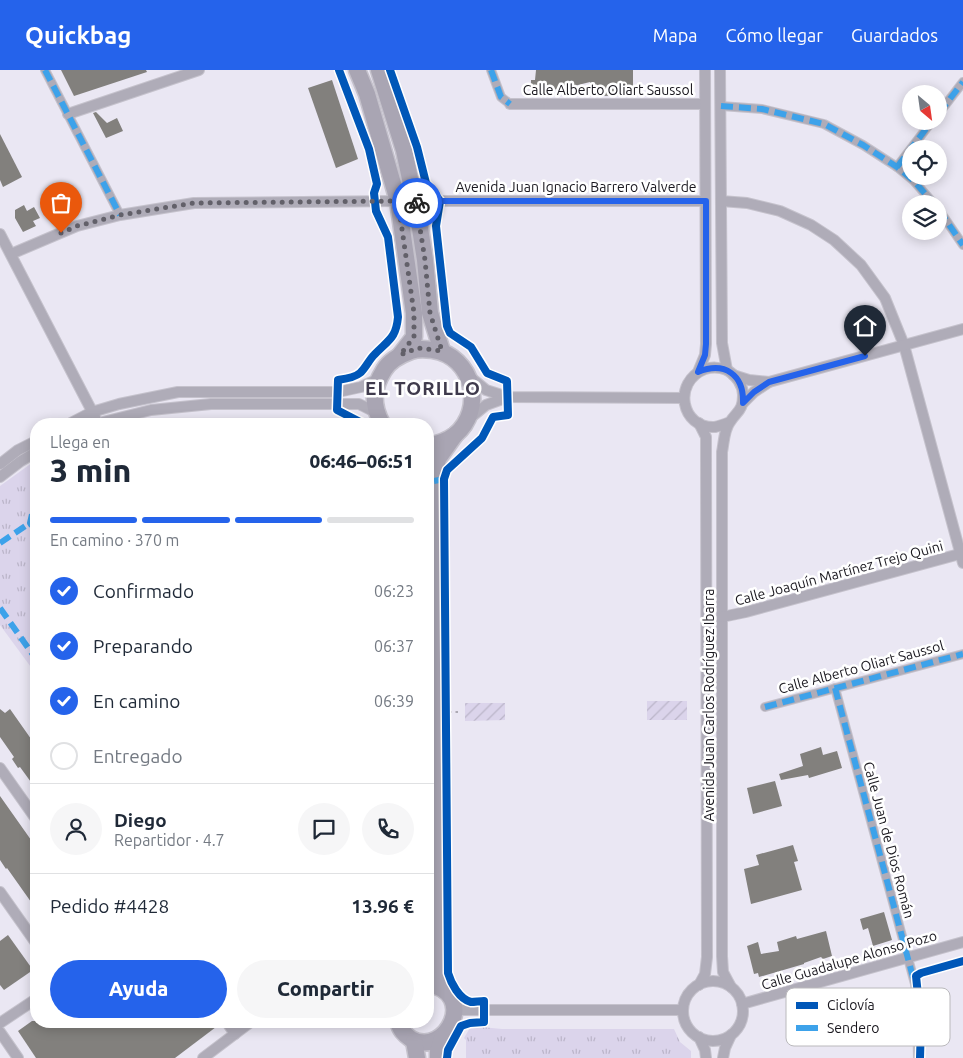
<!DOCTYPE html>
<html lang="es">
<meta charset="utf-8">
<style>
:root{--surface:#fff;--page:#f6f6f7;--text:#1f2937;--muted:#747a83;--line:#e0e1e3;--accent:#2563eb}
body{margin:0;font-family:Ubuntu,sans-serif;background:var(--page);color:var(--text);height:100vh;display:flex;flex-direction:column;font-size:19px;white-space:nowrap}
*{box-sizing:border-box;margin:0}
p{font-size:16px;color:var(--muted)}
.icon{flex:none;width:28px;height:28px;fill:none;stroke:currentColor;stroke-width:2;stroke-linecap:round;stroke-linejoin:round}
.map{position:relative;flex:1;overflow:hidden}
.panel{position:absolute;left:30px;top:348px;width:404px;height:610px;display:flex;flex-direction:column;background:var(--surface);border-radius:20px;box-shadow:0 2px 12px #0003}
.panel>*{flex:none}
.needle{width:32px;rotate:151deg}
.tools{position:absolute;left:902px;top:15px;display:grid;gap:10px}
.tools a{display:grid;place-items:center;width:45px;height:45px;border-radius:50%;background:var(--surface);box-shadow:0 2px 12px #0003;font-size:25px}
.pin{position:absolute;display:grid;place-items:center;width:42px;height:42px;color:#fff;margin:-51px -21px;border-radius:50% 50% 50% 0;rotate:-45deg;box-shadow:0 0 5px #0007}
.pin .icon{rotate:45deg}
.courier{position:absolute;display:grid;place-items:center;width:50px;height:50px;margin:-25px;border:4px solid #2563eb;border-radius:50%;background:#fff;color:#222;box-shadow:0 1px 6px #0007}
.headline em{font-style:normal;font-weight:800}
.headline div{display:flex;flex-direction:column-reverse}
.headline{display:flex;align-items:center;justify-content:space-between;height:85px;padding:0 20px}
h1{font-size:32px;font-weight:800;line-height:38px}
.bar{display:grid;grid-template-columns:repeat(4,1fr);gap:8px 5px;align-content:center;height:60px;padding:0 20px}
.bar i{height:6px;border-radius:4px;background:var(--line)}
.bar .active{background:var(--accent)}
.bar p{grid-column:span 4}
.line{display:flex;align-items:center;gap:12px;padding:0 20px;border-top:1px solid var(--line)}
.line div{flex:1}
.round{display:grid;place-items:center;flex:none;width:52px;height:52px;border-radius:26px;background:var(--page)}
ol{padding:0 20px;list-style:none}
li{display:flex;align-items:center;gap:15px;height:55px}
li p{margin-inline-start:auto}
li .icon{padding:5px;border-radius:50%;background:var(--accent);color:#fff;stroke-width:4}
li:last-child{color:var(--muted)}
li i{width:28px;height:28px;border:2px solid var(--line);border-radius:50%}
.cta{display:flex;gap:10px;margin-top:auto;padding:10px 20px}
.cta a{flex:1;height:58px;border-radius:30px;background:var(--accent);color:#fff;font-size:20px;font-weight:800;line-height:58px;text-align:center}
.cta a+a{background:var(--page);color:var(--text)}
header{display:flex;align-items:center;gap:30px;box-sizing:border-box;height:70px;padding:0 25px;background:var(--accent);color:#fff}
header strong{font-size:24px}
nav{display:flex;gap:28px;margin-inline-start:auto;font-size:18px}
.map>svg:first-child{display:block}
.grass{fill:url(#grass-tufts)}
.garden{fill:url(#garden-furrows)}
.building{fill:#82807d}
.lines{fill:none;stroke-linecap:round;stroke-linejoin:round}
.pedestrian-casing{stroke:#c5c2cc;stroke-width:10}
.minor-casing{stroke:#c5c2cc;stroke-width:12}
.primary-casing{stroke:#c5c2cc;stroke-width:19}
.path{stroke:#adaab4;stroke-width:2;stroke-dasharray:2.5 4;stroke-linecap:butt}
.pedestrian{stroke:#afacb8;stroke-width:8}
.minor{stroke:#afacb8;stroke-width:10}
.primary{stroke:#a9a5b3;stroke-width:16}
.quiet{stroke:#3da2ea;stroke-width:6;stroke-dasharray:12 6;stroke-linecap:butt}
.cycleway-casing{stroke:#fff;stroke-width:11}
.cycleway{stroke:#0057b8;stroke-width:8}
.done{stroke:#626069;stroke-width:5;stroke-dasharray:0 9}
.route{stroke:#2563eb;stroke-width:6}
.labels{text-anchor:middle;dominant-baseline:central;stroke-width:5;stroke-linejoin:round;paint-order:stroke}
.street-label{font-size:14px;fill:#19171e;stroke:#fff}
.district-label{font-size:19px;font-weight:bold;letter-spacing:1px;fill:#3f3a4c;stroke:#fff}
.key{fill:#fff;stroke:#bab9bc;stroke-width:1}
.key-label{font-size:14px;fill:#19171e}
</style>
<header>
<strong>Quickbag</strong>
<nav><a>Mapa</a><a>Cómo llegar</a><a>Guardados</a></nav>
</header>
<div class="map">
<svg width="963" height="988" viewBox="0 0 963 988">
<defs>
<pattern id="grass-tufts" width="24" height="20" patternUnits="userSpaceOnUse" patternTransform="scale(1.25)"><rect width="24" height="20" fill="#dbd4eb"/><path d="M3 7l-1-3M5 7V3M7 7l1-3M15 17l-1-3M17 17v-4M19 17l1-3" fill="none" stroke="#bbb5c9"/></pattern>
<pattern id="garden-furrows" width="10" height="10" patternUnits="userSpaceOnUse" patternTransform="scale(1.25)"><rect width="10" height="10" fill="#dbd4eb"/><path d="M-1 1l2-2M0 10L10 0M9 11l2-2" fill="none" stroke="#bbb5c9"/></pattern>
</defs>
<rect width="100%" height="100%" fill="#eae7f3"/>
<g class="grass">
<path d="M36,390V604L0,555V416Z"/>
<path d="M471,956L502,959H674L680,972L691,981V988H466V970L464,968Z"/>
</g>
<g class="garden">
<rect x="647" y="631" width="40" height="19"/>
<path d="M465,633H505V650L465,651Z"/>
</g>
<g class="building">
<path d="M61,0H146L147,2L74,26Z"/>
<path d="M536,0H633V25L603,26V20L591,19L590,12L570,17V19L531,20V10H535Z"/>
<path d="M332,10L358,89L336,98L308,18Z"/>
<path d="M96,42L107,53L117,48L123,61L106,68L93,43Z"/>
<path d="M0,64L22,107L3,117L0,110Z"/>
<path d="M24,135L27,141L34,137L40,148L33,151L36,156L23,162L15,148V140Z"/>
<path d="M0,639L5,643L10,639L36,676V719L20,697L18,698L12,689L14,687L0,667Z"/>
<path d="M821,677L823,685L837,681L842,698L809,708L808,705L781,710L779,704L803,696L800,684Z"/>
<path d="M775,711L782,736L753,744L747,718Z"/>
<path d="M0,726L36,777V839L7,798L6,799L0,790Z"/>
<path d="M793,775L798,791L794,792L802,820L751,834L744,799L759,795L756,785Z"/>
<path d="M884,842L892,870L873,876L868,858L863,860L860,849Z"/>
<path d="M826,861L832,886L823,889L821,887L804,893V894L759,907L758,903L754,904L747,876L758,872L761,884L779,881L777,872L796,866L797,869Z"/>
<path d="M8,865L33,900L4,920L0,915V871Z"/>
<path d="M32,951H219L220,954L175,988H36L18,961Z"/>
</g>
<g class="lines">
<defs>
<g id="pedestrian">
<path d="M45,0L120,145"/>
<path d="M491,0L501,27L510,34"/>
<path d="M721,36L762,39L824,54L863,75L897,97L914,111L934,134"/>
<path d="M939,43L963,12"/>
<path d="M897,97L932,51"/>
<path d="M939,140L963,175"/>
<path d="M835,618L915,914L917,937L918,988"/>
<path d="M765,637L963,584"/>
</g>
<g id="minor">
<path d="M720,0L722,273L727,300"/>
<path d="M510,34H705"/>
<path d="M68,44L199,0"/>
<path d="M721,131L747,133L780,141L811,155L834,170L861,195L885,228L904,275L963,493"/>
<path d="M416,133L440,131H705"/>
<path d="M0,164L95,347"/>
<path d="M11,184L77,156L120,145L194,133L398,131"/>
<path d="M698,302L705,285L706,274L705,0"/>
<path d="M733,305L749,310L769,312"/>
<path d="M469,306L486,320L508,327L684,328"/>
<path d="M743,333L754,322L769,312L963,259"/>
<path d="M469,349L486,335L508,327"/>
<path d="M730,352C725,354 720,356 715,357C681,359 672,312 705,299C711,297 720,297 727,300C736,305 743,315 743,325C743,341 737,341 730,352C724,360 724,372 722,382V886L723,902L731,917"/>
<path d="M69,354L92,342L119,334L178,322H338L361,317L378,309"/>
<path d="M95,354L151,340L211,334H359L377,343"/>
<path d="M0,394L18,380L36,371"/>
<path d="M0,407L21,391L36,382"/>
<path d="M722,547L746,542L963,483"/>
<path d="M0,698L36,749"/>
<path d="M0,822L36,873"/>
<circle cx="713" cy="941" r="30"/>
<path d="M699,915L705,904L707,887L706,382V367L699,353"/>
<path d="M742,934L963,872"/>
<path d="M455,940H683"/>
<path d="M226,951L235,964"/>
<path d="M0,953L36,929"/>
<path d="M0,962L18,988"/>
<path d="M699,967L705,980L706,988"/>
<path d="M203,988L252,951"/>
<path d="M723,988L725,978L731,965"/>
</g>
<g id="primary">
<path d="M357,0L367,24L398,131L414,243V267L400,285"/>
<path d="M379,0L404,80L419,152L425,190L430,243L442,281"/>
<path d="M382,354C372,335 372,319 384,300C390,290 400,285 411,281C419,278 425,279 433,280C473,286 486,339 455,365C447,371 438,374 428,376"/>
<path d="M443,919L435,887L434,411L438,389L455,365"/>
<path d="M398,951C400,960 404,964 411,969C446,988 479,923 428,914"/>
<path d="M414,971L417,988"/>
<path d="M438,988V981L442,968"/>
</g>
</defs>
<use href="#pedestrian" class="pedestrian-casing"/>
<use href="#minor" class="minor-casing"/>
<use href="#primary" class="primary-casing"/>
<path class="path" d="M449,642H461"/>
<use href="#pedestrian" class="pedestrian"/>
<use href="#minor" class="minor"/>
<use href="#primary" class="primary"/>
<g class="quiet">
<path d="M45,0L120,145"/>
<path d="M491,0L501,27L510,34"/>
<path d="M721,36L762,39L824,54L863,75L897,97L914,111L934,134"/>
<path d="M939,43L963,12"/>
<path d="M897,97L932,51"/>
<path d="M939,140L963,175"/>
<path d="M434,411L444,409"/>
<path d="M36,427L30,453L36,462"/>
<path d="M0,473L30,453"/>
<path d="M0,538L36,589"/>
<path d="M835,618L914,911"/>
<path d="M765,637L963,584"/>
</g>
<defs>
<g id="cycleway">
<path d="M339,0L369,79L377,114L374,123L376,141L388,167L398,247C396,269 388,270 374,285C369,290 365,299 360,303C354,308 345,309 338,310L337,340L364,354"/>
<path d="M390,0L417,77L426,113L440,131L436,156L447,256L450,263L471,277L487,303L507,311L508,345L493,347L482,368L447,400L444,409L448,903C451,913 459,929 471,932C475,932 480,931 484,931V952L470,953L461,956L448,980L447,988"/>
<path d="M920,988L921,954L916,906L921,903L963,891"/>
</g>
</defs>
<use href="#cycleway" class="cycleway-casing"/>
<use href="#cycleway" class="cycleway"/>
</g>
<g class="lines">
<path class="done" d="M61,163L77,156L120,145L194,133L398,131L414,243V267L400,285L418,278L442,281L430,243L425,190L416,133H417"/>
<path class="route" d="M417,133L440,131H706V274L705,285L698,302C725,291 744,305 743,333L754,322L769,312L865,286"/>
</g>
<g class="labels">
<g class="street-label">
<text x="608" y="20">Calle Alberto Oliart Saussol</text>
<text x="576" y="117">Avenida Juan Ignacio Barrero Valverde</text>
<text transform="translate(839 503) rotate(-15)">Calle Joaquín Martínez Trejo Quini</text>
<text transform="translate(861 597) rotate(-15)">Calle Alberto Oliart Saussol</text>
<text transform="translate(709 635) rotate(-90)">Avenida Juan Carlos Rodríguez Ibarra</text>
<text transform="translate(889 770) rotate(75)">Calle Juan de Dios Román</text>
<text transform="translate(849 890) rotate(-16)">Calle Guadalupe Alonso Pozo</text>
</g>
<g class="district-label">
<text x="423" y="318">EL TORILLO</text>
</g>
</g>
<rect x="786" y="918" width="164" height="58" rx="8" class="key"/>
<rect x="796" y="932" width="22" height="7" fill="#0057b8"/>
<rect x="796" y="955" width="22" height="6" fill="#3da2ea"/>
<g class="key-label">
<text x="827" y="940">Ciclovía</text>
<text x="827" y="963">Sendero</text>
</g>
</svg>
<div class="tools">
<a><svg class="needle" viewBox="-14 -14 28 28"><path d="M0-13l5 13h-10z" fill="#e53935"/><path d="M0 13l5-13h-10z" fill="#747a83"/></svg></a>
<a><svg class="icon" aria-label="locate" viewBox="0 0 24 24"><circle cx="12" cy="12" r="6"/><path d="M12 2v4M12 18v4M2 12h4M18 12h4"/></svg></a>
<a><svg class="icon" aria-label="layers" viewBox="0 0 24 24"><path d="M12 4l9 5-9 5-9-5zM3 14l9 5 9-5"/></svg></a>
</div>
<div class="pin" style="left:61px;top:163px;background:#ea580c"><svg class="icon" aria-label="bag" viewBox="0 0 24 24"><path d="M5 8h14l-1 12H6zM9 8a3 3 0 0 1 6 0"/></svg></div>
<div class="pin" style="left:865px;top:286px;background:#1f2937"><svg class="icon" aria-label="home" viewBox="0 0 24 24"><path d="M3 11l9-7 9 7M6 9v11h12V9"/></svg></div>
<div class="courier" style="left:417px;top:133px"><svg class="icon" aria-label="bike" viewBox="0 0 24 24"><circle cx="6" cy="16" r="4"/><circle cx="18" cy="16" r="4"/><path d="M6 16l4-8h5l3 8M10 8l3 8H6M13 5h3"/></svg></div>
<section class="panel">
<div class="headline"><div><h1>3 min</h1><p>Llega en</p></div><em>06:46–06:51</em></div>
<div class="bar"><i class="active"></i><i class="active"></i><i class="active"></i><i></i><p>En camino · 370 m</p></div>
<ol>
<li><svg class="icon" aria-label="check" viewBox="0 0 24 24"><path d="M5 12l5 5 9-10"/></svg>Confirmado<p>06:23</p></li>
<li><svg class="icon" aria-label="check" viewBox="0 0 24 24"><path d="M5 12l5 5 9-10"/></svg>Preparando<p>06:37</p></li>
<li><svg class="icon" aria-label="check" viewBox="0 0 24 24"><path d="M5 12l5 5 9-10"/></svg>En camino<p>06:39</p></li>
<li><i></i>Entregado</li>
</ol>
<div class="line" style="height:90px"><a class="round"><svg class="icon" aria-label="person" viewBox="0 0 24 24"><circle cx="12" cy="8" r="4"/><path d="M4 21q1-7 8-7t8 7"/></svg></a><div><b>Diego</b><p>Repartidor · 4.7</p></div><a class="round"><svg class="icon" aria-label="chat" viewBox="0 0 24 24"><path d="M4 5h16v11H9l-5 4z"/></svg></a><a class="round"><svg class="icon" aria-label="phone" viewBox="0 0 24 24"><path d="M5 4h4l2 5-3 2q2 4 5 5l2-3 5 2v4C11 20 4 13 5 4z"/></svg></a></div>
<div class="line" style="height:65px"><div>Pedido #4428</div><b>13.96 €</b></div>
<div class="cta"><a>Ayuda</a><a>Compartir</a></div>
</section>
</div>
